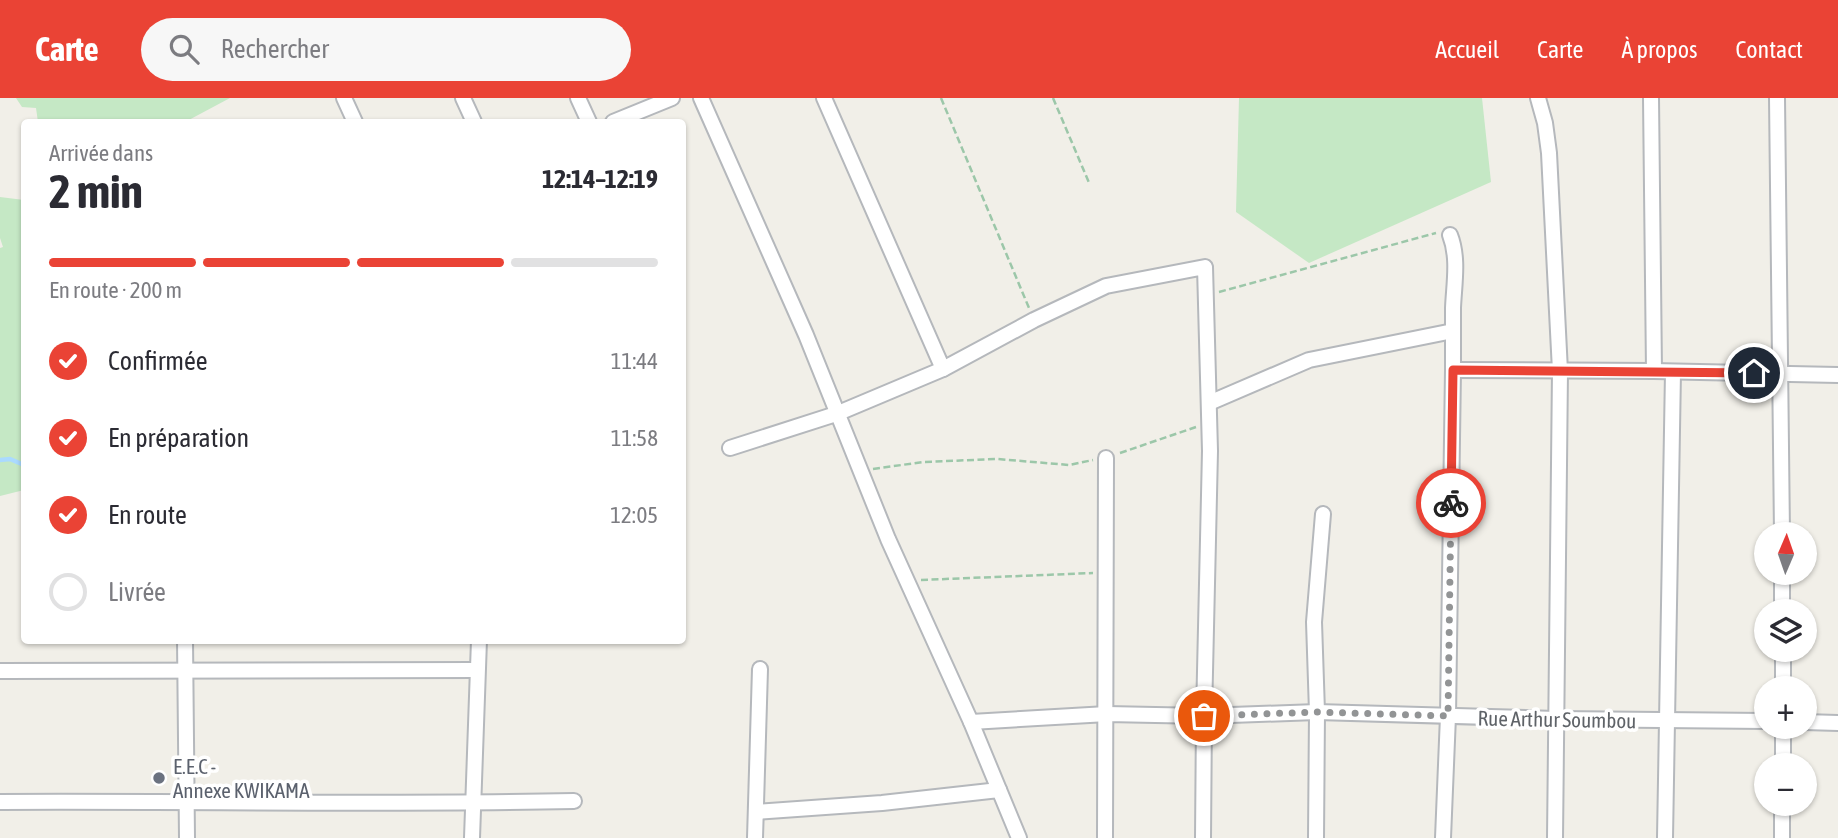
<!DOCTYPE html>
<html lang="fr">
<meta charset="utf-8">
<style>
:root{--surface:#fff;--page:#f7f7f7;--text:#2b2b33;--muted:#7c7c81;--line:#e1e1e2;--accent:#ea4335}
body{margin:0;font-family:"Asap Condensed",sans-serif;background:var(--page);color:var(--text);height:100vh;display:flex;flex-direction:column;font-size:26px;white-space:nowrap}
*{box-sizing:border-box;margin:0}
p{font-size:23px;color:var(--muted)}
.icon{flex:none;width:38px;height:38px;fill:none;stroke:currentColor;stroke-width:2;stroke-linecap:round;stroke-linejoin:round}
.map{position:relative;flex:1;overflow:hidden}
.drawer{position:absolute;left:21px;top:21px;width:665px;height:525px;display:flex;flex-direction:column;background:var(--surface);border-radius:7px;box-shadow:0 2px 5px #0004}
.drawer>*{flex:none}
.needle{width:46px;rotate:2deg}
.fabs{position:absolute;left:1754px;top:424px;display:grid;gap:14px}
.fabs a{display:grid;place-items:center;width:63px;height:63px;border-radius:50%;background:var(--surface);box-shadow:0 2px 5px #0004;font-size:35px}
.pin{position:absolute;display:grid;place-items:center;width:60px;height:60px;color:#fff;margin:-30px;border:4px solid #fff;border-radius:50%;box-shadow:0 2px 7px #0007}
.courier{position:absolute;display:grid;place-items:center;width:70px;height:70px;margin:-35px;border:5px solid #ea4335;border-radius:50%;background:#fff;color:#222;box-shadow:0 2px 9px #0007}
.overview em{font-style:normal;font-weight:700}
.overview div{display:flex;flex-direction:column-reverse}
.overview{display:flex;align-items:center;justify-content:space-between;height:119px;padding:0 28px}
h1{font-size:46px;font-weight:700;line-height:52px}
.bar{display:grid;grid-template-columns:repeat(4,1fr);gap:10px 7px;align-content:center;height:84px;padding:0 28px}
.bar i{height:9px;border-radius:5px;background:var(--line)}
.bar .selected{background:var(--accent)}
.bar p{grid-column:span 4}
ol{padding:0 28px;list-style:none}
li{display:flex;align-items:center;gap:21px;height:77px}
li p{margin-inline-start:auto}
li .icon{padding:7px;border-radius:50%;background:var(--accent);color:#fff;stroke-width:4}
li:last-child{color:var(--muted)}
li i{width:38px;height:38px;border:4px solid var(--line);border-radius:50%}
header{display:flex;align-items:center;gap:42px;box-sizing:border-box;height:98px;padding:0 35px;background:var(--accent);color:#fff}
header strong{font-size:33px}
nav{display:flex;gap:38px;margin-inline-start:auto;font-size:24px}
.search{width:490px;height:63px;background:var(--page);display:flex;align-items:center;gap:18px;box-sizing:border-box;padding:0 24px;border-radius:38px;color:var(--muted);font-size:26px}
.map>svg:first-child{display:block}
.green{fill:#c5e8c5}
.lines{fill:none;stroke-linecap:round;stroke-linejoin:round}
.stream{stroke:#aadaff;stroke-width:4.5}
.minor-casing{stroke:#b5b8bc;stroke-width:18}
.path{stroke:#9cc7a9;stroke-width:2.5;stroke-dasharray:7 3.5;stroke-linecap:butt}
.minor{stroke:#fff;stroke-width:14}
.done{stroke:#929495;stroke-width:7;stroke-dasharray:0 12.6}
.route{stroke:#ea4335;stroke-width:9}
.worship-dot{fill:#6b7280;stroke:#fff;stroke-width:2.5}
.labels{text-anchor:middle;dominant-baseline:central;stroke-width:7;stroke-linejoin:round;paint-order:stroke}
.street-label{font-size:21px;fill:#5f6368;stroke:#fff}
.worship-label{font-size:21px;fill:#5b616d;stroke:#fff;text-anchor:start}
</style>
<header>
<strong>Carte</strong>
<div class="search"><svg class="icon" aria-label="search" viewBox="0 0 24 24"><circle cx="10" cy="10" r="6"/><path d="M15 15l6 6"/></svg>Rechercher</div>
<nav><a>Accueil</a><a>Carte</a><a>À propos</a><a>Contact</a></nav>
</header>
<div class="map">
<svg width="1838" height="740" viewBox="0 0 1838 740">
<rect width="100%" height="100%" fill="#f1efe8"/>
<g class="green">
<path d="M16,0H230L185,24H38L36,10L22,9Z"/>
<path d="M1239,0H1482L1491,84L1309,165L1236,114Z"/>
<path d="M0,99L24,102V392L0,398V150L3,149L0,140Z"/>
</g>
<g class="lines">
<path class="stream" d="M0,362L10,361L24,367"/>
<defs>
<g id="minor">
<path d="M344,0L355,24"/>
<path d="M463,0L474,24"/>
<path d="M578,0L589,24"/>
<path d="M701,0L806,237L888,441L971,624L1019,740"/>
<path d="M824,0L943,271"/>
<path d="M1538,0L1545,25L1549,55L1560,273L1555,740"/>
<path d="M1651,0L1654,273"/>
<path d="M1777,0L1782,436"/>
<path d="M613,24L672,0"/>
<path d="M1453,272L1654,273L1838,277"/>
<path d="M1209,305L1309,262L1453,233"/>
<path d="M730,350L836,316L943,271L1034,222L1106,188L1205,169L1210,353L1204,618L1203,740"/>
<path d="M1782,474V513"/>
<path d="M185,542L187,740"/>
<path d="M1783,551V590"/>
<path d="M0,573L477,572"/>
<path d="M971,624L1107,616L1204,618L1317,614L1556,621L1766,623"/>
<path d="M1804,624L1838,625"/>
<path d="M1783,667V628"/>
<path d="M0,704C191,703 383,707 574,703"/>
<path d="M756,714L882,705L999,692"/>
<path d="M472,740L479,542"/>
<path d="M755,740L760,571"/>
<path d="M1105,740L1106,360"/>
<path d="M1316,740L1317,614L1314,524L1323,416"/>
<path d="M1443,740L1448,618L1453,272C1453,251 1453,230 1453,210C1454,186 1459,160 1450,137"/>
<path d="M1665,740L1673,274"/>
<path d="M1782,740V705"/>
</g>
</defs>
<use href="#minor" class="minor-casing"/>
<g class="path">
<path d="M941,0L1029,210"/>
<path d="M1053,0L1090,87"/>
<path d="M1219,194L1436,135"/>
<path d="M1120,355L1196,329"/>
<path d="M873,371L923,364L997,361L1069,367L1093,362"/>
<path d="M921,482L1093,475"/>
</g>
<use href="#minor" class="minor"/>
</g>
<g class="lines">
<path class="done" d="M1204,618L1317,614L1448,618L1451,405"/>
<path class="route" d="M1451,405L1453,272L1754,275"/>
</g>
<circle class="worship-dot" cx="159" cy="680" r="7"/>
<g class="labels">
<g class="street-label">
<text transform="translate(1557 621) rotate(1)">Rue Arthur Soumbou</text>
</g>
<g class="worship-label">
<text x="173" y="668">E.E.C -<tspan x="173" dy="24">Annexe KWIKAMA</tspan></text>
</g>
</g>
</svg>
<div class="fabs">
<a><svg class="needle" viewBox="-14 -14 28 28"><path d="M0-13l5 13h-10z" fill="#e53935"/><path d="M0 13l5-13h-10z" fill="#7c7c81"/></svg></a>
<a><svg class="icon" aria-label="layers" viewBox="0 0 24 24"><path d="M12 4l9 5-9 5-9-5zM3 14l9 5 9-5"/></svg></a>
<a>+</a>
<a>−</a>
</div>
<div class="pin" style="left:1204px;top:618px;background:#ea580c"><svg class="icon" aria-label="bag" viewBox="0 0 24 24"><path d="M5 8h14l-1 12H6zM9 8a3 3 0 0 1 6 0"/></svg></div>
<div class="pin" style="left:1754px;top:275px;background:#1f2937"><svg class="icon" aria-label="home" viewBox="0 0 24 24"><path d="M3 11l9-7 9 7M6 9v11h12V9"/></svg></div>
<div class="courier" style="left:1451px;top:405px"><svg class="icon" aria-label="bike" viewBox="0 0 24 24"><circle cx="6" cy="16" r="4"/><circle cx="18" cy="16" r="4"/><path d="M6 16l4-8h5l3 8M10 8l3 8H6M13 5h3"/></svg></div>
<section class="drawer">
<div class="overview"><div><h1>2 min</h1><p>Arrivée dans</p></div><em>12:14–12:19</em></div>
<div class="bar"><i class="selected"></i><i class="selected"></i><i class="selected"></i><i></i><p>En route · 200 m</p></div>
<ol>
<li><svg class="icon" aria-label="check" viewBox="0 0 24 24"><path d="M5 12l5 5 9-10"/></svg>Confirmée<p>11:44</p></li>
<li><svg class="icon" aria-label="check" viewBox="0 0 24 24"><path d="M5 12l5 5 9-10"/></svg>En préparation<p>11:58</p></li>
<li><svg class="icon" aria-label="check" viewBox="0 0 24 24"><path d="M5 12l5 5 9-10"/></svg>En route<p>12:05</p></li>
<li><i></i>Livrée</li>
</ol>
</section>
</div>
